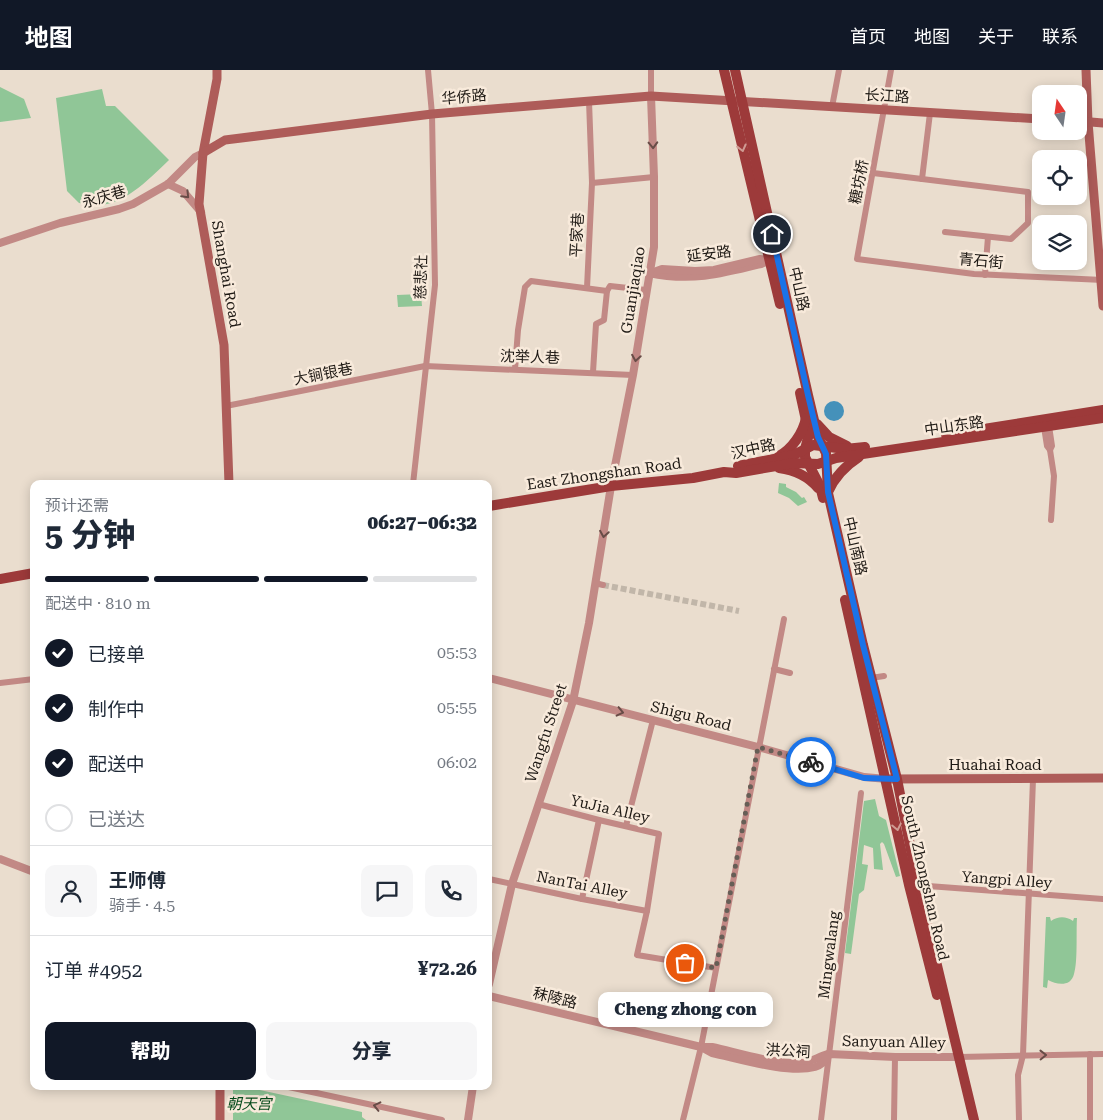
<!DOCTYPE html>
<html lang="zh">
<meta charset="utf-8">
<style>
:root{--surface:#fff;--page:#f6f6f7;--text:#1f2937;--muted:#747a83;--line:#e0e1e3;--accent:#111827}
body{margin:0;font-family:"Roboto Serif","Noto Sans SC",serif;background:var(--page);color:var(--text);height:100vh;display:flex;flex-direction:column;font-size:19px;white-space:nowrap}
*{box-sizing:border-box;margin:0}
p{font-size:16px;color:var(--muted)}
.icon{flex:none;width:28px;height:28px;fill:none;stroke:currentColor;stroke-width:2;stroke-linecap:round;stroke-linejoin:round}
.map{position:relative;flex:1;overflow:hidden}
.side{position:absolute;left:30px;top:410px;width:462px;height:610px;display:flex;flex-direction:column;background:var(--surface);border-radius:10px;box-shadow:0 2px 12px #0003}
.side>*{flex:none}
.needle{width:32px;rotate:347deg}
.fabs{position:absolute;left:1032px;top:15px;display:grid;gap:10px}
.fabs a{display:grid;place-items:center;width:55px;height:55px;border-radius:10px;background:var(--surface);box-shadow:0 2px 12px #0003;font-size:25px}
.pin{position:absolute;display:grid;place-items:center;width:42px;height:42px;color:#fff;margin:-21px;border:2px solid #fff;border-radius:50%;box-shadow:0 1px 5px #0007}
.courier{position:absolute;display:grid;place-items:center;width:50px;height:50px;margin:-25px;border:4px solid #1a73e8;border-radius:50%;background:#fff;color:#222;box-shadow:0 1px 6px #0007}
.bubble{position:absolute;height:35px;border-radius:10px;background:var(--surface);box-shadow:0 2px 12px #0003;font-size:16px;font-weight:800;line-height:35px;text-align:center}
.summary em{font-style:normal;font-weight:800}
.summary div{display:flex;flex-direction:column-reverse}
.summary{display:flex;align-items:center;justify-content:space-between;height:85px;padding:0 15px}
h1{font-size:32px;font-weight:800;line-height:38px}
.bar{display:grid;grid-template-columns:repeat(4,1fr);gap:8px 5px;align-content:center;height:60px;padding:0 15px}
.bar i{height:6px;border-radius:4px;background:var(--line)}
.bar .on{background:var(--accent)}
.bar p{grid-column:span 4}
.line{display:flex;align-items:center;gap:12px;padding:0 15px;border-top:1px solid var(--line)}
.line div{flex:1}
.round{display:grid;place-items:center;flex:none;width:52px;height:52px;border-radius:10px;background:var(--page)}
ol{padding:0 15px;list-style:none}
li{display:flex;align-items:center;gap:15px;height:55px}
li p{margin-inline-start:auto}
li .icon{padding:5px;border-radius:50%;background:var(--accent);color:#fff;stroke-width:4}
li:last-child{color:var(--muted)}
li i{width:28px;height:28px;border:2px solid var(--line);border-radius:50%}
.primary-button{display:flex;gap:10px;margin-top:auto;padding:10px 15px}
.primary-button a{flex:1;height:58px;border-radius:10px;background:var(--accent);color:#fff;font-size:20px;font-weight:800;line-height:58px;text-align:center}
.primary-button a+a{background:var(--page);color:var(--text)}
header{display:flex;align-items:center;gap:30px;box-sizing:border-box;height:70px;padding:0 25px;background:var(--accent);color:#fff}
header strong{font-size:24px}
nav{display:flex;gap:28px;margin-inline-start:auto;font-size:18px}
.map>svg:first-child{display:block}
.green{fill:#90c697}
.water{fill:#4591ba}
.lines{fill:none;stroke-linecap:round;stroke-linejoin:round}
.minor-tunnel{stroke:#c1b6a9;stroke-width:6;stroke-dasharray:6 3;stroke-linecap:butt}
.minor{stroke:#c28985;stroke-width:6}
.tertiary{stroke:#c28985;stroke-width:8}
.secondary{stroke:#ae5c59;stroke-width:9}
.primary{stroke:#9d3a3a;stroke-width:10}
.oneway{stroke:#684c47}
.oneway2{stroke:#cf9b93}
.done{stroke:#665e56;stroke-width:5;stroke-dasharray:0 9}
.route{stroke:#1a73e8;stroke-width:6}
.labels{text-anchor:middle;dominant-baseline:central;stroke-width:5;stroke-linejoin:round;paint-order:stroke}
.street-label{font-size:15px;fill:#1f1a15;stroke:#f8eadb}
.park-label{font-size:15px;font-style:italic;fill:#054b1b;stroke:#f8eadb}
</style>
<header>
<strong>地图</strong>
<nav><a>首页</a><a>地图</a><a>关于</a><a>联系</a></nav>
</header>
<div class="map">
<svg width="1103" height="1050" viewBox="0 0 1103 1050">
<rect width="100%" height="100%" fill="#eaddce"/>
<g class="green">
<path d="M0,17L24,29L31,48L0,52Z"/>
<path d="M102,19L106,36H115L169,90C150,108 129,131 102,135C95,136 86,134 79,133L67,121L56,28Z"/>
<path d="M421,224L422,236L398,237L397,225Z"/>
<path d="M779,413L786,414V417L796,422L802,428L804,427L807,432L798,436L789,428L778,423Z"/>
<path d="M875,729L879,746L886,750L900,806L896,807L884,774L882,772L880,774L883,800L874,799L873,778L864,775L862,794L868,795L864,820L859,824L851,884L845,883L864,731Z"/>
<path d="M1046,847H1050L1051,851C1058,846 1066,846 1073,851L1074,848H1077C1076,862 1078,892 1074,904C1071,917 1057,915 1048,910L1047,918L1043,917Z"/>
<path d="M233,1016H241L362,1042V1047L366,1050H233Z"/>
</g>
<circle class="water" cx="834" cy="341" r="10"/>
<g class="lines">
<path class="minor-tunnel" d="M603,515L739,541"/>
<g class="minor">
<path d="M651,0V26"/>
<path d="M891,0L857,189L974,204L1103,210"/>
<path d="M589,31L592,113L654,107"/>
<path d="M832,37L839,0"/>
<path d="M873,103L1028,122V153L1011,169L945,162"/>
<path d="M922,109L930,43"/>
<path d="M985,205L988,167"/>
<path d="M587,218L592,113"/>
<path d="M515,299L518,260L525,217L531,211L607,221L610,216L646,220"/>
<path d="M593,302L596,254L604,250L607,221"/>
<path d="M226,336L425,296L633,305"/>
<path d="M1049,356L1052,376L1050,380L1054,406L1051,450"/>
<path d="M1044,357L1047,376L1050,380"/>
<path d="M413,414L435,215L432,44L428,0"/>
<path d="M595,513L603,515"/>
<path d="M774,599L790,603"/>
<path d="M871,608L884,606"/>
<path d="M0,613L34,609"/>
<path d="M538,734L599,750L659,764L647,841L637,885L716,898"/>
<path d="M626,756L653,650"/>
<path d="M489,809L582,829L647,841"/>
<path d="M915,815L1103,829"/>
<path d="M582,829L599,750"/>
<path d="M959,987L1103,984"/>
<path d="M284,1016L442,1050"/>
<path d="M683,1050L701,977L784,549"/>
<path d="M821,1050L861,723"/>
<path d="M894,1050L895,987"/>
<path d="M1019,1050L1018,1005L1023,985L1033,709"/>
<path d="M1090,1050V984"/>
</g>
<g class="tertiary">
<path d="M168,114L183,121L201,142"/>
<path d="M0,173L60,153L119,139L133,134L168,114L195,87L203,83"/>
<path d="M649,203C691,212 721,204 761,194L770,190"/>
<path d="M651,203L662,199L695,201L714,200L760,189L770,190"/>
<path d="M489,608L765,679L864,707L887,709"/>
<path d="M0,789L34,802"/>
<path d="M489,914L512,814L573,631L589,553L611,416L633,305L654,177V107L651,26"/>
<path d="M489,926L701,977H712C739,983 773,994 800,993C811,993 819,986 829,984L895,987H959"/>
<path d="M703,978L712,983C740,989 788,1004 815,997C822,995 826,990 829,984"/>
<path d="M468,1050L473,1016"/>
</g>
<g class="secondary">
<path d="M217,0V9L203,83L199,134L224,275L229,414"/>
<path d="M1086,0L1088,52L1103,236"/>
<path d="M1079,51L1103,53"/>
<path d="M203,83L225,70L432,44L651,26L1041,49"/>
<path d="M887,709L1103,708"/>
<path d="M220,1050V1016"/>
</g>
<g class="primary">
<path d="M724,0L780,234"/>
<path d="M735,0L808,325L818,367L826,383L828,423L863,575L897,709L918,816L974,1050"/>
<path d="M800,323L809,364L805,379V387L820,416L823,428"/>
<path d="M817,354L829,367L847,376"/>
<path d="M946,365L1103,340"/>
<path d="M779,386C792,379 803,363 806,348"/>
<path d="M738,396L794,385L813,375L845,379L865,377"/>
<path d="M779,398C794,400 808,406 818,418"/>
<path d="M828,422C835,406 845,396 859,387"/>
<path d="M489,436L611,416L693,408L724,402L736,403L794,393L818,394L836,388L1103,348"/>
<path d="M0,509L34,503"/>
<path d="M845,530L909,815L937,925"/>
</g>
</g>
<defs><path id="oneway-chevron" d="M-2-3.5L2.5 0L-2 3.5" fill="none" stroke-width="1.6" stroke-linecap="round" stroke-linejoin="round" transform="scale(1.25)"/></defs>
<g class="oneway">
<use href="#oneway-chevron" transform="translate(653 75) rotate(88)"/>
<use href="#oneway-chevron" transform="translate(186 125) rotate(46)"/>
<use href="#oneway-chevron" transform="translate(636 288) rotate(99)"/>
<use href="#oneway-chevron" transform="translate(604 464) rotate(99)"/>
<use href="#oneway-chevron" transform="translate(620 642) rotate(13)"/>
<use href="#oneway-chevron" transform="translate(1043 985) rotate(-1)"/>
<use href="#oneway-chevron" transform="translate(377 1036) rotate(-167)"/>
</g>
<g class="oneway2">
<use href="#oneway-chevron" transform="translate(742 78) rotate(76)"/>
<use href="#oneway-chevron" transform="translate(897 757) rotate(78)"/>
</g>
<g class="lines">
<path class="done" d="M685,893L716,898L758,677L811,692"/>
<path class="route" d="M772,164L808,325L818,367L826,384L828,422L863,575L897,709L864,708L811,692"/>
</g>
<g class="labels">
<g class="street-label">
<text transform="translate(887 26) rotate(3)">长江路</text>
<text transform="translate(464 27) rotate(-5)">华侨路</text>
<text transform="translate(859 112) rotate(-79)">糖坊桥</text>
<text transform="translate(104 127) rotate(-16)">永庆巷</text>
<text transform="translate(577 165) rotate(-87)">平家巷</text>
<text transform="translate(709 184) rotate(-7)">延安路</text>
<text transform="translate(981 191) rotate(5)">青石街</text>
<text transform="translate(226 204) rotate(80)">Shanghai Road</text>
<text transform="translate(421 207) rotate(-88)">慈悲社</text>
<text transform="translate(799 219) rotate(77)">中山路</text>
<text transform="translate(633 220) rotate(-81)">Guanjiaqiao</text>
<text transform="translate(530 287) rotate(2)">沈举人巷</text>
<text transform="translate(323 304) rotate(-11)">大锏银巷</text>
<text transform="translate(954 356) rotate(-8)">中山东路</text>
<text transform="translate(753 379) rotate(-13)">汉中路</text>
<text transform="translate(604 404) rotate(-8)">East Zhongshan Road</text>
<text transform="translate(855 476) rotate(77)">中山南路</text>
<text transform="translate(691 646) rotate(14)">Shigu Road</text>
<text transform="translate(546 663) rotate(-72)">Wangfu Street</text>
<text x="995" y="695">Huahai Road</text>
<text transform="translate(610 739) rotate(13)">YuJia Alley</text>
<text transform="translate(925 808) rotate(77)">South Zhongshan Road</text>
<text transform="translate(1007 810) rotate(4)">Yangpi Alley</text>
<text transform="translate(582 815) rotate(11)">NanTai Alley</text>
<text transform="translate(829 885) rotate(-83)">Mingwalang</text>
<text transform="translate(555 928) rotate(14)">秣陵路</text>
<text transform="translate(894 972) rotate(1)">Sanyuan Alley</text>
<text transform="translate(788 981) rotate(3)">洪公祠</text>
</g>
<g class="park-label">
<text x="249" y="1034">朝天宫</text>
</g>
</g>
</svg>
<div class="fabs">
<a><svg class="needle" viewBox="-14 -14 28 28"><path d="M0-13l5 13h-10z" fill="#e53935"/><path d="M0 13l5-13h-10z" fill="#747a83"/></svg></a>
<a><svg class="icon" aria-label="locate" viewBox="0 0 24 24"><circle cx="12" cy="12" r="6"/><path d="M12 2v4M12 18v4M2 12h4M18 12h4"/></svg></a>
<a><svg class="icon" aria-label="layers" viewBox="0 0 24 24"><path d="M12 4l9 5-9 5-9-5zM3 14l9 5 9-5"/></svg></a>
</div>
<div class="pin" style="left:685px;top:893px;background:#ea580c"><svg class="icon" aria-label="bag" viewBox="0 0 24 24"><path d="M5 8h14l-1 12H6zM9 8a3 3 0 0 1 6 0"/></svg></div>
<div class="pin" style="left:772px;top:164px;background:#1f2937"><svg class="icon" aria-label="home" viewBox="0 0 24 24"><path d="M3 11l9-7 9 7M6 9v11h12V9"/></svg></div>
<div class="courier" style="left:811px;top:692px"><svg class="icon" aria-label="bike" viewBox="0 0 24 24"><circle cx="6" cy="16" r="4"/><circle cx="18" cy="16" r="4"/><path d="M6 16l4-8h5l3 8M10 8l3 8H6M13 5h3"/></svg></div>
<div class="bubble" style="left:598px;top:922px;width:175px">Cheng zhong con</div>
<section class="side">
<div class="summary"><div><h1>5 分钟</h1><p>预计还需</p></div><em>06:27–06:32</em></div>
<div class="bar"><i class="on"></i><i class="on"></i><i class="on"></i><i></i><p>配送中 · 810 m</p></div>
<ol>
<li><svg class="icon" aria-label="check" viewBox="0 0 24 24"><path d="M5 12l5 5 9-10"/></svg>已接单<p>05:53</p></li>
<li><svg class="icon" aria-label="check" viewBox="0 0 24 24"><path d="M5 12l5 5 9-10"/></svg>制作中<p>05:55</p></li>
<li><svg class="icon" aria-label="check" viewBox="0 0 24 24"><path d="M5 12l5 5 9-10"/></svg>配送中<p>06:02</p></li>
<li><i></i>已送达</li>
</ol>
<div class="line" style="height:90px"><a class="round"><svg class="icon" aria-label="person" viewBox="0 0 24 24"><circle cx="12" cy="8" r="4"/><path d="M4 21q1-7 8-7t8 7"/></svg></a><div><b>王师傅</b><p>骑手 · 4.5</p></div><a class="round"><svg class="icon" aria-label="chat" viewBox="0 0 24 24"><path d="M4 5h16v11H9l-5 4z"/></svg></a><a class="round"><svg class="icon" aria-label="phone" viewBox="0 0 24 24"><path d="M5 4h4l2 5-3 2q2 4 5 5l2-3 5 2v4C11 20 4 13 5 4z"/></svg></a></div>
<div class="line" style="height:65px"><div>订单 #4952</div><b>¥72.26</b></div>
<div class="primary-button"><a>帮助</a><a>分享</a></div>
</section>
</div>
